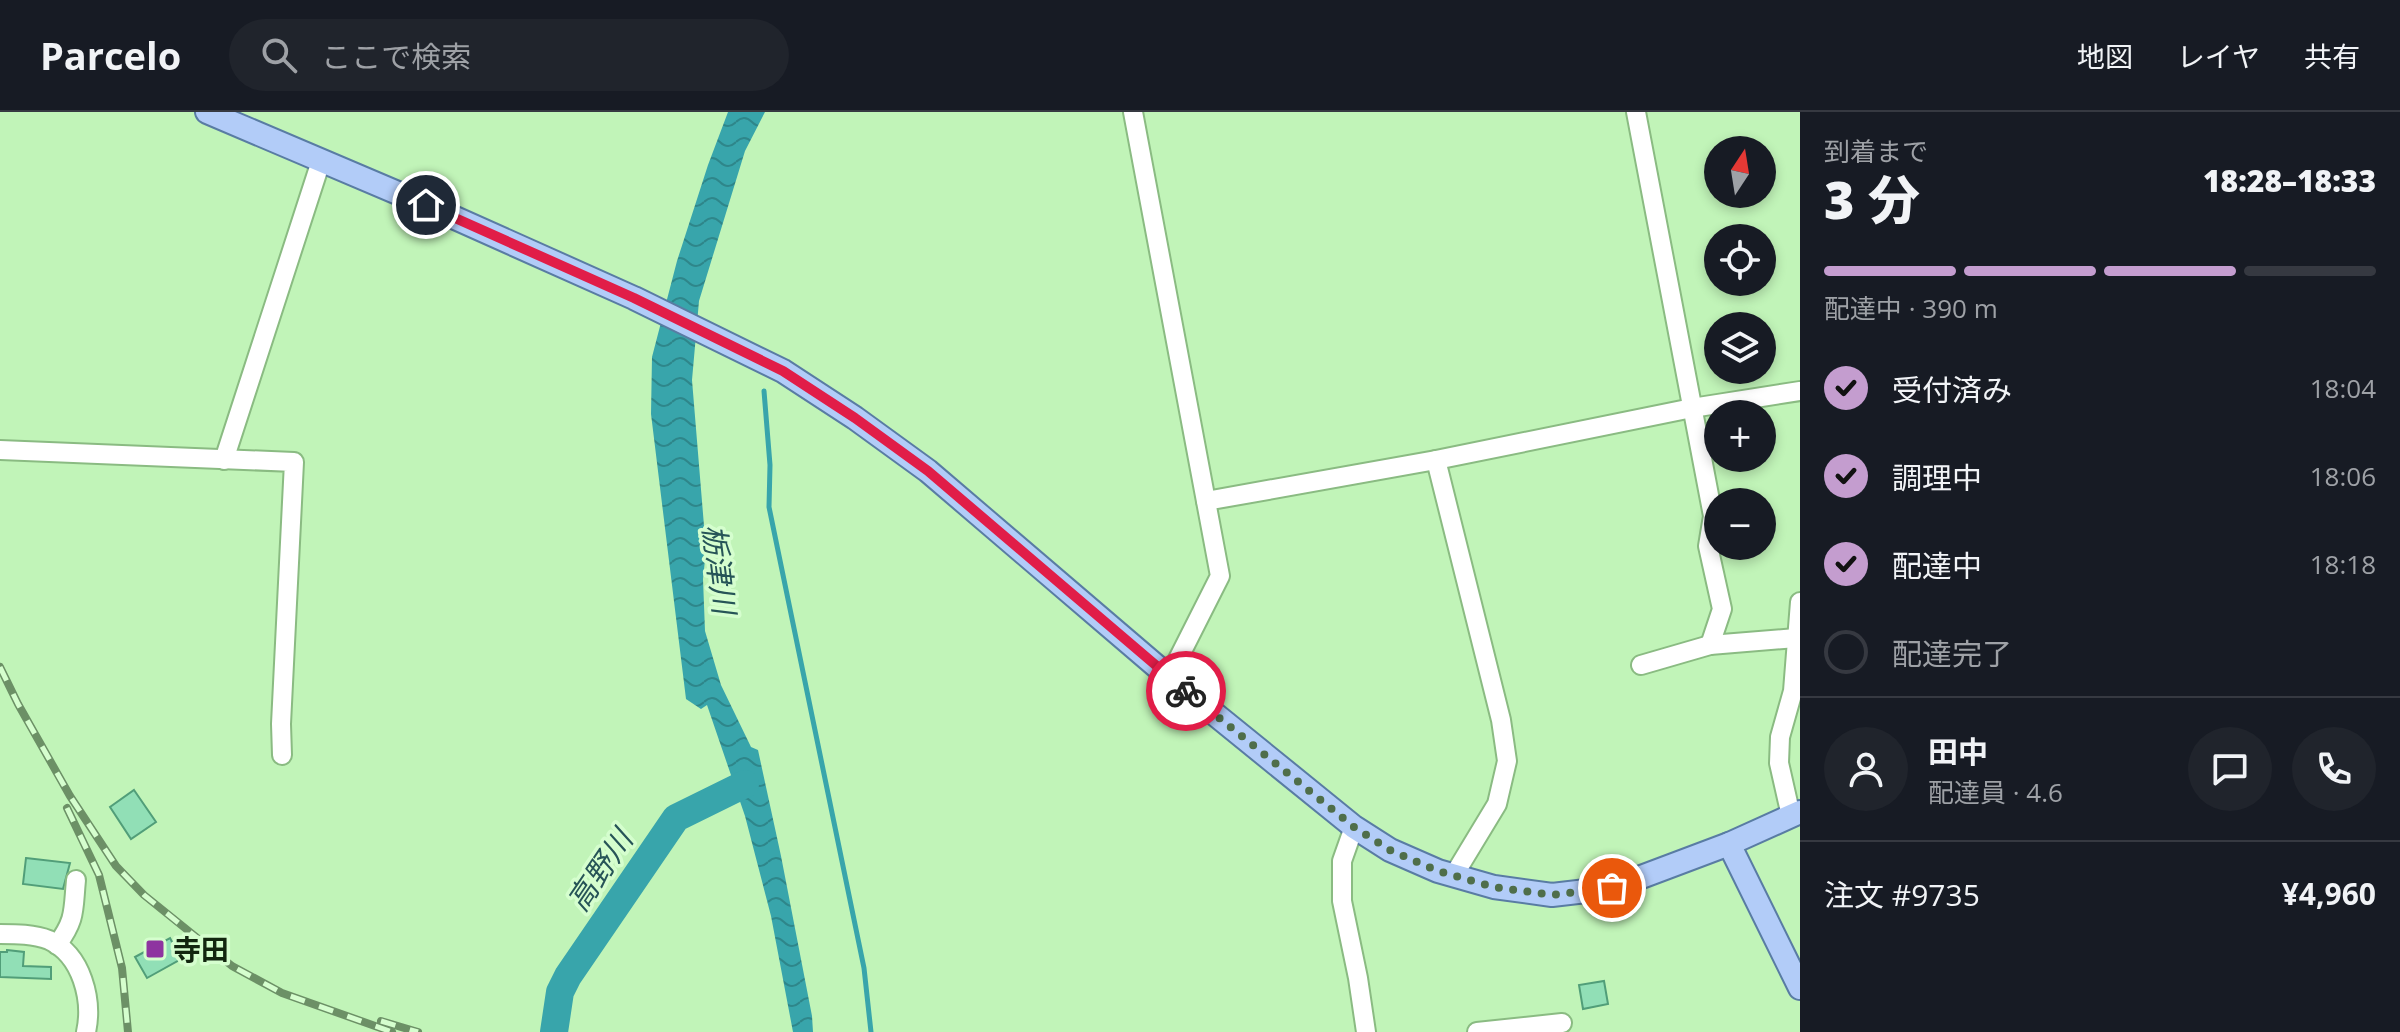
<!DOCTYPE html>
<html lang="ja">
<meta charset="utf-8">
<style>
:root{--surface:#171b24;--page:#20242c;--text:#f1f3f6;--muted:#9ea1a6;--line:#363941;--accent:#c49dcf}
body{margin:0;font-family:"Open Sans","Noto Sans JP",sans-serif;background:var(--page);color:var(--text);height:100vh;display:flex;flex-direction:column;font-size:30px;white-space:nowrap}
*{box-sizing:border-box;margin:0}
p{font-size:26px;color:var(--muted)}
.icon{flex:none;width:44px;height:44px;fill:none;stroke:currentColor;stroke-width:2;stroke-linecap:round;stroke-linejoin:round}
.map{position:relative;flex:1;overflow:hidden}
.panel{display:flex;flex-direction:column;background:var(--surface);width:600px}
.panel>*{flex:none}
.needle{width:52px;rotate:12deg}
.controls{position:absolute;left:1704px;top:24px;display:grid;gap:16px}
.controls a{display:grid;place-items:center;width:72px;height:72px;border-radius:50%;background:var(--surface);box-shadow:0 4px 12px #0003;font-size:40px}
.pin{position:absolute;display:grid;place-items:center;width:68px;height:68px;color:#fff;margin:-34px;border:4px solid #fff;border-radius:50%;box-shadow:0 2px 8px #0007}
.courier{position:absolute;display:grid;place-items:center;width:80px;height:80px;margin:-40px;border:6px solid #e11d48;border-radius:50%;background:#fff;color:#222;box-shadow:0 2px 10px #0007}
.overview em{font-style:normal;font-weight:800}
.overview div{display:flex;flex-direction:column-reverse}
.overview{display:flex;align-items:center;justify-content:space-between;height:136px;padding:0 24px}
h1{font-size:52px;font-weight:800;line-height:60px}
.bar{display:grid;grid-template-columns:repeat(4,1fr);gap:12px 8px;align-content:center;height:96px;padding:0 24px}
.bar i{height:10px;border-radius:6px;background:var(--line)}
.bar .current{background:var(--accent)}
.bar p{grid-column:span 4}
.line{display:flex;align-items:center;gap:20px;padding:0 24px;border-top:2px solid var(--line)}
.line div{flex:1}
.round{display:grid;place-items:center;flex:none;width:84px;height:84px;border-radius:42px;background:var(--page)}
ol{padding:0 24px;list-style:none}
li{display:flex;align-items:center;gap:24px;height:88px}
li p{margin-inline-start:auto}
li .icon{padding:8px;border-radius:50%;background:var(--accent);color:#111;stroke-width:4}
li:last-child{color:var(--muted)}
li i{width:44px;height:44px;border:4px solid var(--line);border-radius:50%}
header{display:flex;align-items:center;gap:48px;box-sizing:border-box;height:112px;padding:0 40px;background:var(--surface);border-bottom:2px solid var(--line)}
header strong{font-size:38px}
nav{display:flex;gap:44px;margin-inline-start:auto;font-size:28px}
.search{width:560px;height:72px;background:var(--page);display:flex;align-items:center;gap:20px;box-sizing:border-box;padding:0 28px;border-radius:44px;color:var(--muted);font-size:30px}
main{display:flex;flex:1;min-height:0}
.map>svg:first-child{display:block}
.water{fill:url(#water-waves)}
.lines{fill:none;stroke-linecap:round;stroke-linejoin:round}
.stream{stroke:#38a5ab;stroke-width:5}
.river{stroke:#38a5ab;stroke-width:28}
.building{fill:#91dfb6;stroke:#519e79;stroke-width:2}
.minor-casing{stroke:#8abb82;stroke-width:22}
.major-casing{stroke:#597ca3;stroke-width:26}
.minor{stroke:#fff;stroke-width:18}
.major{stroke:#b2ccf8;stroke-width:22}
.rail-casing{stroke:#6c9066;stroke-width:8}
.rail{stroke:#d5fece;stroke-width:5;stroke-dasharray:15;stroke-linecap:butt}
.done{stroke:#4f6e4a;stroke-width:8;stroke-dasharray:0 14.4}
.route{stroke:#e11d48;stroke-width:10}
.poi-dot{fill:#8e34a0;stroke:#d5fece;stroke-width:3}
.labels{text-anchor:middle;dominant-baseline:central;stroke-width:7;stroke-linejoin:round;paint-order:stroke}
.poi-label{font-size:28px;font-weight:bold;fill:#12260f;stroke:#d5fece;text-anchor:start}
.water-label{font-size:30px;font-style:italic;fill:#265457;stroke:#d5fece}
</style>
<header>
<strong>Parcelo</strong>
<div class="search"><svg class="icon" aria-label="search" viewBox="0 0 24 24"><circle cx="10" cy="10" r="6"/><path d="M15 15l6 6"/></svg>ここで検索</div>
<nav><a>地図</a><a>レイヤ</a><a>共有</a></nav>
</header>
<main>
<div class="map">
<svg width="1800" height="920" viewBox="0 0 1800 920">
<defs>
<pattern id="water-waves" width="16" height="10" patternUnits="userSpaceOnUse" patternTransform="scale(2)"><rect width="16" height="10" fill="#38a5ab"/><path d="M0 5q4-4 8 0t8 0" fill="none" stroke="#2e868a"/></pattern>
</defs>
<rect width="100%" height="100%" fill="#c1f4b8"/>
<path class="water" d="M728,0H765L745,39L699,189L692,268L706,438L703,467L705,519L721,573L751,635L758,638L781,744L812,904L813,920H793L771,804L745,704L707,593L701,597L686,587L651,302L652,245L677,149L708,53Z"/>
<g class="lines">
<path class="stream" d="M764,279L770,353L769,395L864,856L871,920"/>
<path class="river" d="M554,920L560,880L568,864L676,706L745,672"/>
</g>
<g class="building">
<path d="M134,678L156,710L131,727L110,695Z"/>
<path d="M26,746L70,751L63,777L23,772Z"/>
<path d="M170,826L181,847L147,866L135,845Z"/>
<path d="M7,838L24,840L23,854L51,855V867L0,865V840H7Z"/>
<path d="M1604,869L1608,892L1583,897L1579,873Z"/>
</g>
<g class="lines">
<defs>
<g id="minor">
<path d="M1133,0L1220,464L1169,565"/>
<path d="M1636,0L1713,404L1708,434L1722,497L1710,533"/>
<path d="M0,338L294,350L281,612L282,643"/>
<path d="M224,348L321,49"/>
<path d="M1436,348L1501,608L1507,649L1497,692L1454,763"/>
<path d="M1206,389L1436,348L1692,296L1800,279"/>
<path d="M1641,553L1710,533L1796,526"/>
<path d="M1791,704L1779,651L1780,625L1793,579L1800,490"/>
<path d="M1354,715L1342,749V789L1358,866L1366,920"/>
<path d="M0,822C16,822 34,822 49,828C82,843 93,888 86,920"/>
<path d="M57,833C76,807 73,799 76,768"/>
<path d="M1477,920L1562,911"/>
</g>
<g id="major">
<path d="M207,0L426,93L634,186L783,259L855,306L928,359L1169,565L1354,715L1390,738L1438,759L1494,775L1552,783L1612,776L1729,732L1800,700"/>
<path d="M1729,732L1800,876"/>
</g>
</defs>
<use href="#minor" class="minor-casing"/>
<use href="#major" class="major-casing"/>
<use href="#minor" class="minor"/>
<use href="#major" class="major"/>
<defs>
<g id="rail">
<path d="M0,555L18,592L70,684L116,754L144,783L232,854L282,881L392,920"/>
<path d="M67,696L99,763L122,856L128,920"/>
<path d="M381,909L418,920"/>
</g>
</defs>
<use href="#rail" class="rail-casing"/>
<use href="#rail" class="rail"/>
</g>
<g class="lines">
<path class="done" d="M1186,579L1354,715L1390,738L1438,759L1494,775L1552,783L1612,776"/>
<path class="route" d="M426,93L634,186L783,259L855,306L928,359L1186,579"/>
</g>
<rect class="poi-dot" x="145" y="827" width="20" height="20" rx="4"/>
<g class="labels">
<g class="poi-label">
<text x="173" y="837">寺田</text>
</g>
<g class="water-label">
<text transform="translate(720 457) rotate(83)">栃津川</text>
<text transform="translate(599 758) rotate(-56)">高野川</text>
</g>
</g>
</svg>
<div class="controls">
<a><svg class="needle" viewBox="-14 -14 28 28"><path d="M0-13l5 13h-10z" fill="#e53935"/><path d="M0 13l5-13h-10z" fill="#9ea1a6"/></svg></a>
<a><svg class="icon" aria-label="locate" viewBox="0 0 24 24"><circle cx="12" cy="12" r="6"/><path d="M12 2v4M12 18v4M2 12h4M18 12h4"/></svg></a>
<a><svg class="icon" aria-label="layers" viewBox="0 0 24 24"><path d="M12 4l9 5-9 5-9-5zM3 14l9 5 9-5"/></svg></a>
<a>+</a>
<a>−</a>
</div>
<div class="pin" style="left:1612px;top:776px;background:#ea580c"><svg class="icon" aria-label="bag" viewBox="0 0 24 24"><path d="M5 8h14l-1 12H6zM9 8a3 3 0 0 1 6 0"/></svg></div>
<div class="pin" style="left:426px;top:93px;background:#1f2937"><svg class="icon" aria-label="home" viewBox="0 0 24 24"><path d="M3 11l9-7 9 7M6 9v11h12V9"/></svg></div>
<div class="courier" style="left:1186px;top:579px"><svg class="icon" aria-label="bike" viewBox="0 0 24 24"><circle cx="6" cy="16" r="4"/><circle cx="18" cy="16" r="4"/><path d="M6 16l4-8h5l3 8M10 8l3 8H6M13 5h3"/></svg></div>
</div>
<section class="panel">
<div class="overview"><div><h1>3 分</h1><p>到着まで</p></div><em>18:28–18:33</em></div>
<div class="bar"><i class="current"></i><i class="current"></i><i class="current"></i><i></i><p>配達中 · 390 m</p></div>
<ol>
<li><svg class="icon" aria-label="check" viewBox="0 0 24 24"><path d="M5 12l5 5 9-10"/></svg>受付済み<p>18:04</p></li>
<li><svg class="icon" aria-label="check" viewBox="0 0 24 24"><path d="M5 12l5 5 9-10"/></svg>調理中<p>18:06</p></li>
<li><svg class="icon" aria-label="check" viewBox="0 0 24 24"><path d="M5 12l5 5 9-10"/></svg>配達中<p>18:18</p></li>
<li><i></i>配達完了</li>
</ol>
<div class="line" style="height:144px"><a class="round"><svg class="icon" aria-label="person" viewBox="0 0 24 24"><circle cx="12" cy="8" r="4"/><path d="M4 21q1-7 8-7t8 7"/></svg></a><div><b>田中</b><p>配達員 · 4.6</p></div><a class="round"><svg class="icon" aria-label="chat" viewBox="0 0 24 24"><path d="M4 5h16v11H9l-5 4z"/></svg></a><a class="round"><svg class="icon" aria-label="phone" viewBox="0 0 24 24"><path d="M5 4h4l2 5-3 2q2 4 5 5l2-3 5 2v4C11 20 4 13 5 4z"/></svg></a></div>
<div class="line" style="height:104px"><div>注文 #9735</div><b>¥4,960</b></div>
</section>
</main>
